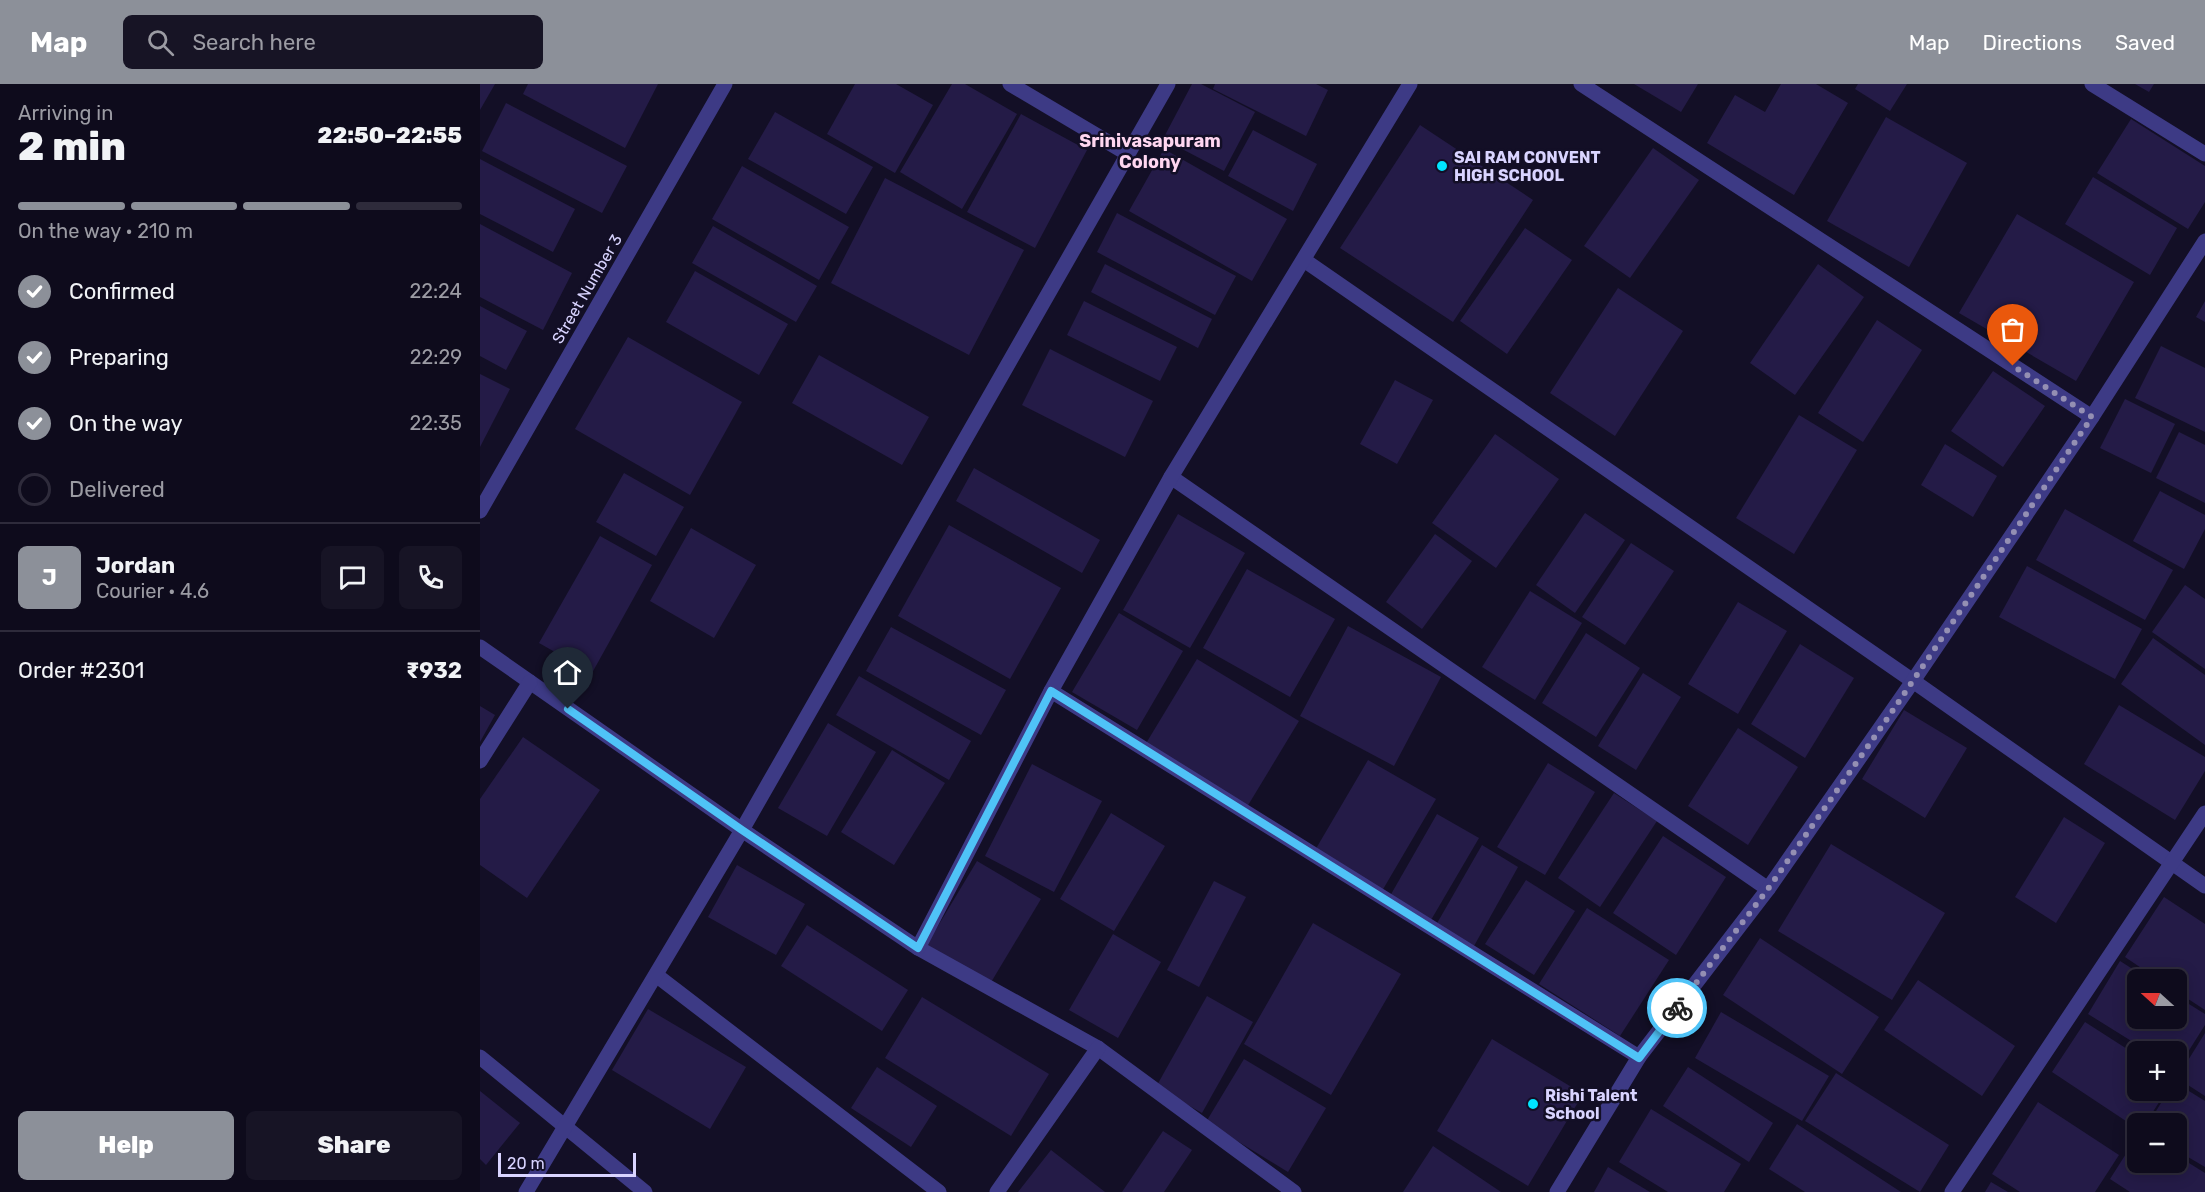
<!DOCTYPE html>
<meta charset="utf-8">
<style>
:root{--surface:#0e0b1c;--page:#171425;--text:#f1f3f6;--muted:#9b9ba3;--line:#2e2b3b;--accent:#8c9099}
body{margin:0;font-family:Rubik,sans-serif;background:var(--page);color:var(--text);height:100vh;display:flex;flex-direction:column;font-size:22px;white-space:nowrap}
*{box-sizing:border-box;margin:0}
p{font-size:20px;color:var(--muted)}
.icon{flex:none;width:33px;height:33px;fill:none;stroke:currentColor;stroke-width:2;stroke-linecap:round;stroke-linejoin:round}
.map{position:relative;flex:1;overflow:hidden}
.drawer{display:flex;flex-direction:column;background:var(--surface);width:480px}
.drawer>*{flex:none}
.needle{width:39px;rotate:291deg}
.fabs{position:absolute;left:1647px;top:885px;display:grid;gap:12px}
.fabs a{display:grid;place-items:center;width:60px;height:60px;border-radius:9px;background:var(--surface);box-shadow:0 3px 15px #0003,0 0 0 2px var(--line);font-size:30px}
.scale{position:absolute;left:18px;bottom:15px;width:138px;box-sizing:border-box;padding-left:6px;border:3px solid #d9d4ff;border-top:0;font-size:16px;line-height:21px;white-space:nowrap;color:#d9d4ff;-webkit-text-stroke:4px #130f26;paint-order:stroke}
.pin{position:absolute;display:grid;place-items:center;width:51px;height:51px;color:#fff;margin:-62px -26px;border-radius:50% 50% 50% 0;rotate:-45deg;box-shadow:0 0 6px #0007}
.pin .icon{rotate:45deg}
.courier{position:absolute;display:grid;place-items:center;width:60px;height:60px;margin:-30px;border:4px solid #4fc3f7;border-radius:50%;background:#fff;color:#222;box-shadow:0 2px 8px #0007}
.headline em{font-style:normal;font-weight:800}
.headline div{display:flex;flex-direction:column-reverse}
.headline{display:flex;align-items:center;justify-content:space-between;height:102px;padding:0 18px}
h1{font-size:39px;font-weight:800;line-height:45px}
.bar{display:grid;grid-template-columns:repeat(4,1fr);gap:9px 6px;align-content:center;height:72px;padding:0 18px}
.bar i{height:8px;border-radius:4px;background:var(--line)}
.bar .on{background:var(--accent)}
.bar p{grid-column:span 4}
.line{display:flex;align-items:center;gap:15px;padding:0 18px;border-top:2px solid var(--line)}
.line div{flex:1}
.round{display:grid;place-items:center;flex:none;width:63px;height:63px;border-radius:9px;background:var(--page)}
ol{padding:0 18px;list-style:none}
li{display:flex;align-items:center;gap:18px;height:66px}
li p{margin-inline-start:auto}
li .icon{padding:6px;border-radius:50%;background:var(--accent);color:#fff;stroke-width:4}
li:last-child{color:var(--muted)}
li i{width:33px;height:33px;border:3px solid var(--line);border-radius:50%}
.primary-button{display:flex;gap:12px;margin-top:auto;padding:12px 18px}
.primary-button a{flex:1;height:69px;border-radius:9px;background:var(--accent);color:#fff;font-size:24px;font-weight:800;line-height:69px;text-align:center}
.primary-button a+a{background:var(--page);color:var(--text)}
header{display:flex;align-items:center;gap:36px;box-sizing:border-box;height:84px;padding:0 30px;background:var(--accent);color:#fff}
header strong{font-size:28px}
nav{display:flex;gap:33px;margin-inline-start:auto;font-size:21px}
.search{width:420px;height:54px;background:var(--page);display:flex;align-items:center;gap:15px;box-sizing:border-box;padding:0 21px;border-radius:9px;color:var(--muted);font-size:22px}
main{display:flex;flex:1;min-height:0}
.map>svg:first-child{display:block}
.building{fill:#241b47}
.lines{fill:none;stroke-linecap:round;stroke-linejoin:round}
.minor{stroke:#3d3a85;stroke-width:15}
.done{stroke:#948fb3;stroke-width:6;stroke-dasharray:0 10.8}
.route{stroke:#4fc3f7;stroke-width:8}
.poi-dot{fill:#00e5ff;stroke:#130f26;stroke-width:2}
.labels{text-anchor:middle;dominant-baseline:central;stroke-width:5;stroke-linejoin:round;paint-order:stroke}
.poi-label{font-size:16px;font-weight:bold;fill:#d9d4ff;stroke:#130f26;text-anchor:start}
.street-label{font-size:16px;fill:#d9d4ff;stroke:#130f26}
.neighbourhood-label{font-size:18px;font-weight:bold;fill:#ffd6f0;stroke:#130f26}
</style>
<header>
<strong>Map</strong>
<div class="search"><svg class="icon" aria-label="search" viewBox="0 0 24 24"><circle cx="10" cy="10" r="6"/><path d="M15 15l6 6"/></svg>Search here</div>
<nav><a>Map</a><a>Directions</a><a>Saved</a></nav>
</header>
<main>
<section class="drawer">
<div class="headline"><div><h1>2 min</h1><p>Arriving in</p></div><em>22:50–22:55</em></div>
<div class="bar"><i class="on"></i><i class="on"></i><i class="on"></i><i></i><p>On the way · 210 m</p></div>
<ol>
<li><svg class="icon" aria-label="check" viewBox="0 0 24 24"><path d="M5 12l5 5 9-10"/></svg>Confirmed<p>22:24</p></li>
<li><svg class="icon" aria-label="check" viewBox="0 0 24 24"><path d="M5 12l5 5 9-10"/></svg>Preparing<p>22:29</p></li>
<li><svg class="icon" aria-label="check" viewBox="0 0 24 24"><path d="M5 12l5 5 9-10"/></svg>On the way<p>22:35</p></li>
<li><i></i>Delivered</li>
</ol>
<div class="line" style="height:108px"><b class="round" style="background:var(--accent);color:#fff">J</b><div><b>Jordan</b><p>Courier · 4.6</p></div><a class="round"><svg class="icon" aria-label="chat" viewBox="0 0 24 24"><path d="M4 5h16v11H9l-5 4z"/></svg></a><a class="round"><svg class="icon" aria-label="phone" viewBox="0 0 24 24"><path d="M5 4h4l2 5-3 2q2 4 5 5l2-3 5 2v4C11 20 4 13 5 4z"/></svg></a></div>
<div class="line" style="height:78px"><div>Order #2301</div><b>₹932</b></div>
<div class="primary-button"><a>Help</a><a>Share</a></div>
</section>
<div class="map">
<svg width="1725" height="1108" viewBox="0 0 1725 1108">
<rect width="100%" height="100%" fill="#130f26"/>
<g class="building">
<path d="M0,0H15L0,26Z"/>
<path d="M48,0H178L145,64L43,10Z"/>
<path d="M375,0H416L453,21L415,89L347,50Z"/>
<path d="M472,0H485L537,30L482,125L420,88Z"/>
<path d="M712,0H721L775,28L744,87L683,55Z"/>
<path d="M735,0H836L848,6L826,52L733,5Z"/>
<path d="M1154,0H1218L1201,28Z"/>
<path d="M1301,0H1336L1368,19L1314,111L1227,59L1255,11L1285,28Z"/>
<path d="M1378,0H1427L1410,27L1375,5Z"/>
<path d="M1655,0H1674L1669,8Z"/>
<path d="M26,19L147,82L122,129L2,67Z"/>
<path d="M295,28L393,83L366,130L268,75Z"/>
<path d="M541,30L607,66L555,164L487,128Z"/>
<path d="M1406,33L1487,79L1429,183L1347,137Z"/>
<path d="M1651,35L1725,82V118L1708,145L1617,89Z"/>
<path d="M940,41L1053,116L973,238L860,164Z"/>
<path d="M773,46L837,80L813,127L748,92Z"/>
<path d="M1173,64L1219,96L1150,194L1104,162Z"/>
<path d="M684,65L807,135L772,197L649,127Z"/>
<path d="M0,75L95,125L73,168L0,130Z"/>
<path d="M262,82L369,143L339,196L232,135Z"/>
<path d="M1613,93L1697,144L1670,191L1585,140Z"/>
<path d="M405,94L544,166L489,271L351,199Z"/>
<path d="M637,129L756,192L735,231L617,168Z"/>
<path d="M1537,130L1654,198L1596,297L1479,229Z"/>
<path d="M0,140L92,189L63,246L0,213Z"/>
<path d="M233,142L337,202L316,238L212,179Z"/>
<path d="M1045,144L1092,176L1027,270L980,237Z"/>
<path d="M625,180L732,235L718,264L611,208Z"/>
<path d="M1338,180L1384,213L1315,311L1270,279Z"/>
<path d="M215,187L308,240L279,291L186,238Z"/>
<path d="M1138,204L1203,247L1135,352L1070,309Z"/>
<path d="M604,217L697,263L680,297L587,251Z"/>
<path d="M1725,217V238L1716,233Z"/>
<path d="M0,222L47,247L26,286L0,272Z"/>
<path d="M1397,236L1442,266L1383,358L1338,329Z"/>
<path d="M148,253L262,318L210,411L95,345Z"/>
<path d="M1681,262L1725,284V348L1655,314Z"/>
<path d="M570,265L673,317L645,373L542,321Z"/>
<path d="M339,271L449,333L422,381L312,319Z"/>
<path d="M1513,287L1565,322L1523,383L1471,347Z"/>
<path d="M0,290L30,305L0,363Z"/>
<path d="M915,296L953,316L917,380L880,360Z"/>
<path d="M1645,315L1695,340L1671,389L1620,364Z"/>
<path d="M1319,331L1377,366L1314,470L1256,434Z"/>
<path d="M1699,348L1725,361V419L1676,394Z"/>
<path d="M1015,350L1079,395L1016,484L952,439Z"/>
<path d="M1465,360L1517,392L1493,433L1441,401Z"/>
<path d="M494,384L620,456L602,489L476,417Z"/>
<path d="M144,389L204,423L176,472L116,438Z"/>
<path d="M1680,407L1725,431V445L1704,485L1653,457Z"/>
<path d="M1585,425L1693,486L1665,536L1556,476Z"/>
<path d="M1105,429L1145,456L1095,529L1056,501Z"/>
<path d="M698,430L765,469L710,564L643,526Z"/>
<path d="M469,441L581,504L530,595L418,532Z"/>
<path d="M211,444L276,481L234,554L170,517Z"/>
<path d="M955,450L992,477L942,545L906,518Z"/>
<path d="M120,452L172,481L112,589L59,559Z"/>
<path d="M1151,459L1194,487L1145,561L1102,533Z"/>
<path d="M1547,482L1662,545L1635,595L1519,533Z"/>
<path d="M767,485L855,535L810,613L723,564Z"/>
<path d="M1705,501L1725,515V585L1672,548Z"/>
<path d="M1050,507L1102,539L1055,616L1002,583Z"/>
<path d="M1258,518L1307,547L1258,630L1208,600Z"/>
<path d="M639,529L703,567L657,646L592,608Z"/>
<path d="M868,542L961,593L914,682L820,632Z"/>
<path d="M411,543L526,606L501,651L386,587Z"/>
<path d="M1106,549L1160,584L1116,653L1062,619Z"/>
<path d="M1673,554L1725,591V661L1641,600Z"/>
<path d="M1320,560L1374,594L1325,674L1271,640Z"/>
<path d="M717,575L819,637L767,723L665,661Z"/>
<path d="M1163,589L1201,613L1156,686L1118,662Z"/>
<path d="M379,592L491,657L469,696L356,631Z"/>
<path d="M1639,621L1725,673V687L1695,736L1604,680Z"/>
<path d="M0,622L15,631L0,658Z"/>
<path d="M1424,626L1487,664L1445,734L1382,695Z"/>
<path d="M348,639L396,668L347,752L298,724Z"/>
<path d="M1258,644L1318,683L1268,761L1208,722Z"/>
<path d="M43,653L120,706L47,814L0,781V715Z"/>
<path d="M412,666L465,699L414,781L361,748Z"/>
<path d="M888,676L956,715L902,807L834,768Z"/>
<path d="M1068,679L1115,708L1065,791L1017,763Z"/>
<path d="M552,680L622,717L574,808L505,772Z"/>
<path d="M1134,709L1177,737L1120,823L1078,794Z"/>
<path d="M631,729L685,762L634,847L580,815Z"/>
<path d="M957,730L999,754L951,836L910,812Z"/>
<path d="M1584,733L1625,759L1576,839L1535,813Z"/>
<path d="M1183,752L1246,793L1196,871L1133,829Z"/>
<path d="M1351,760L1465,829L1412,916L1298,847Z"/>
<path d="M1002,761L1038,783L994,862L956,841Z"/>
<path d="M497,777L561,815L510,900L446,862Z"/>
<path d="M257,781L325,820L296,871L228,833Z"/>
<path d="M1046,796L1095,827L1054,891L1005,860Z"/>
<path d="M734,797L766,813L719,903L687,886Z"/>
<path d="M1684,813L1725,840V926L1696,907V896H1679L1645,873Z"/>
<path d="M1107,824L1189,876L1140,952L1059,900Z"/>
<path d="M833,839L921,890L851,1011L764,960Z"/>
<path d="M327,841L428,906L402,947L301,882Z"/>
<path d="M633,850L681,878L638,954L589,926Z"/>
<path d="M1280,854L1399,933L1362,990L1243,911Z"/>
<path d="M1640,877L1670,896H1658V934H1696V912L1725,930V941L1696,987V968H1669L1608,930Z"/>
<path d="M1438,896L1535,962L1502,1012L1404,946Z"/>
<path d="M727,912L773,938L722,1029L676,1003Z"/>
<path d="M442,913L569,990L531,1052L405,974Z"/>
<path d="M168,925L266,983L230,1045L132,986Z"/>
<path d="M1241,928L1349,992L1322,1037L1215,974Z"/>
<path d="M1605,938L1658,972V1006H1687L1665,1040H1658V1045L1572,988Z"/>
<path d="M1725,949V1012L1697,994Z"/>
<path d="M1012,955L1103,1010L1048,1102L957,1047Z"/>
<path d="M764,975L846,1024L808,1088L726,1038Z"/>
<path d="M397,983L457,1022L431,1063L371,1024Z"/>
<path d="M1208,983L1293,1039L1269,1078L1183,1022Z"/>
<path d="M1356,989L1469,1061L1440,1108L1325,1037Z"/>
<path d="M1696,999L1725,1017V1083L1696,1066V1040H1668L1689,1006H1696Z"/>
<path d="M0,1007L40,1039L6,1081L0,1075Z"/>
<path d="M1558,1018L1639,1071L1615,1108H1540L1512,1090Z"/>
<path d="M1171,1025L1261,1080L1244,1108H1188L1139,1078Z"/>
<path d="M1317,1040L1421,1108H1325L1289,1085Z"/>
<path d="M683,1047L712,1066L684,1108H642Z"/>
<path d="M1658,1051V1078H1696V1071L1725,1089V1108H1650L1630,1095Z"/>
<path d="M953,1062L1021,1108H923Z"/>
<path d="M571,1066L625,1108H538Z"/>
<path d="M1128,1083L1170,1108H1114Z"/>
<path d="M1511,1098L1528,1108H1505Z"/>
</g>
<g class="lines">
<g class="minor">
<path d="M530,0L648,70"/>
<path d="M1101,0L1612,333"/>
<path d="M1612,0L1725,70"/>
<path d="M824,176L1433,597L1725,802"/>
<path d="M691,393L1288,805"/>
<path d="M0,427L245,0"/>
<path d="M0,563L262,746L438,864L618,964L814,1108"/>
<path d="M571,607L1159,973"/>
<path d="M0,677L50,598"/>
<path d="M438,864L571,607L691,393L930,0"/>
<path d="M176,891L459,1108"/>
<path d="M0,973L165,1108"/>
<path d="M46,1108L262,746L688,0"/>
<path d="M517,1108L618,964"/>
<path d="M1077,1108L1159,973L1288,805L1433,597L1612,333L1725,157"/>
<path d="M1472,1108L1725,729"/>
</g>
</g>
<g class="lines">
<path class="done" d="M1197,924L1288,805L1407,635L1612,333L1533,282"/>
<path class="route" d="M88,625L262,746L438,864L571,607L1159,974L1197,924"/>
</g>
<g class="poi-dot">
<circle cx="962" cy="82" r="6"/>
<circle cx="1053" cy="1020" r="6"/>
</g>
<g class="labels">
<g class="poi-label">
<text x="974" y="73">SAI RAM CONVENT<tspan x="974" dy="18">HIGH SCHOOL</tspan></text>
<text x="1065" y="1011">Rishi Talent<tspan x="1065" dy="18">School</tspan></text>
</g>
<g class="street-label">
<text transform="translate(107 205) rotate(-60)">Street Number 3</text>
</g>
<g class="neighbourhood-label">
<text x="670" y="57">Srinivasapuram<tspan x="670" dy="21">Colony</tspan></text>
</g>
</g>
</svg>
<div class="fabs">
<a><svg class="needle" viewBox="-14 -14 28 28"><path d="M0-13l5 13h-10z" fill="#e53935"/><path d="M0 13l5-13h-10z" fill="#9b9ba3"/></svg></a>
<a>+</a>
<a>−</a>
</div>
<div class="scale">20 m</div>
<div class="pin" style="left:1533px;top:282px;background:#ea580c"><svg class="icon" aria-label="bag" viewBox="0 0 24 24"><path d="M5 8h14l-1 12H6zM9 8a3 3 0 0 1 6 0"/></svg></div>
<div class="pin" style="left:88px;top:625px;background:#1f2937"><svg class="icon" aria-label="home" viewBox="0 0 24 24"><path d="M3 11l9-7 9 7M6 9v11h12V9"/></svg></div>
<div class="courier" style="left:1197px;top:924px"><svg class="icon" aria-label="bike" viewBox="0 0 24 24"><circle cx="6" cy="16" r="4"/><circle cx="18" cy="16" r="4"/><path d="M6 16l4-8h5l3 8M10 8l3 8H6M13 5h3"/></svg></div>
</div>
</main>
